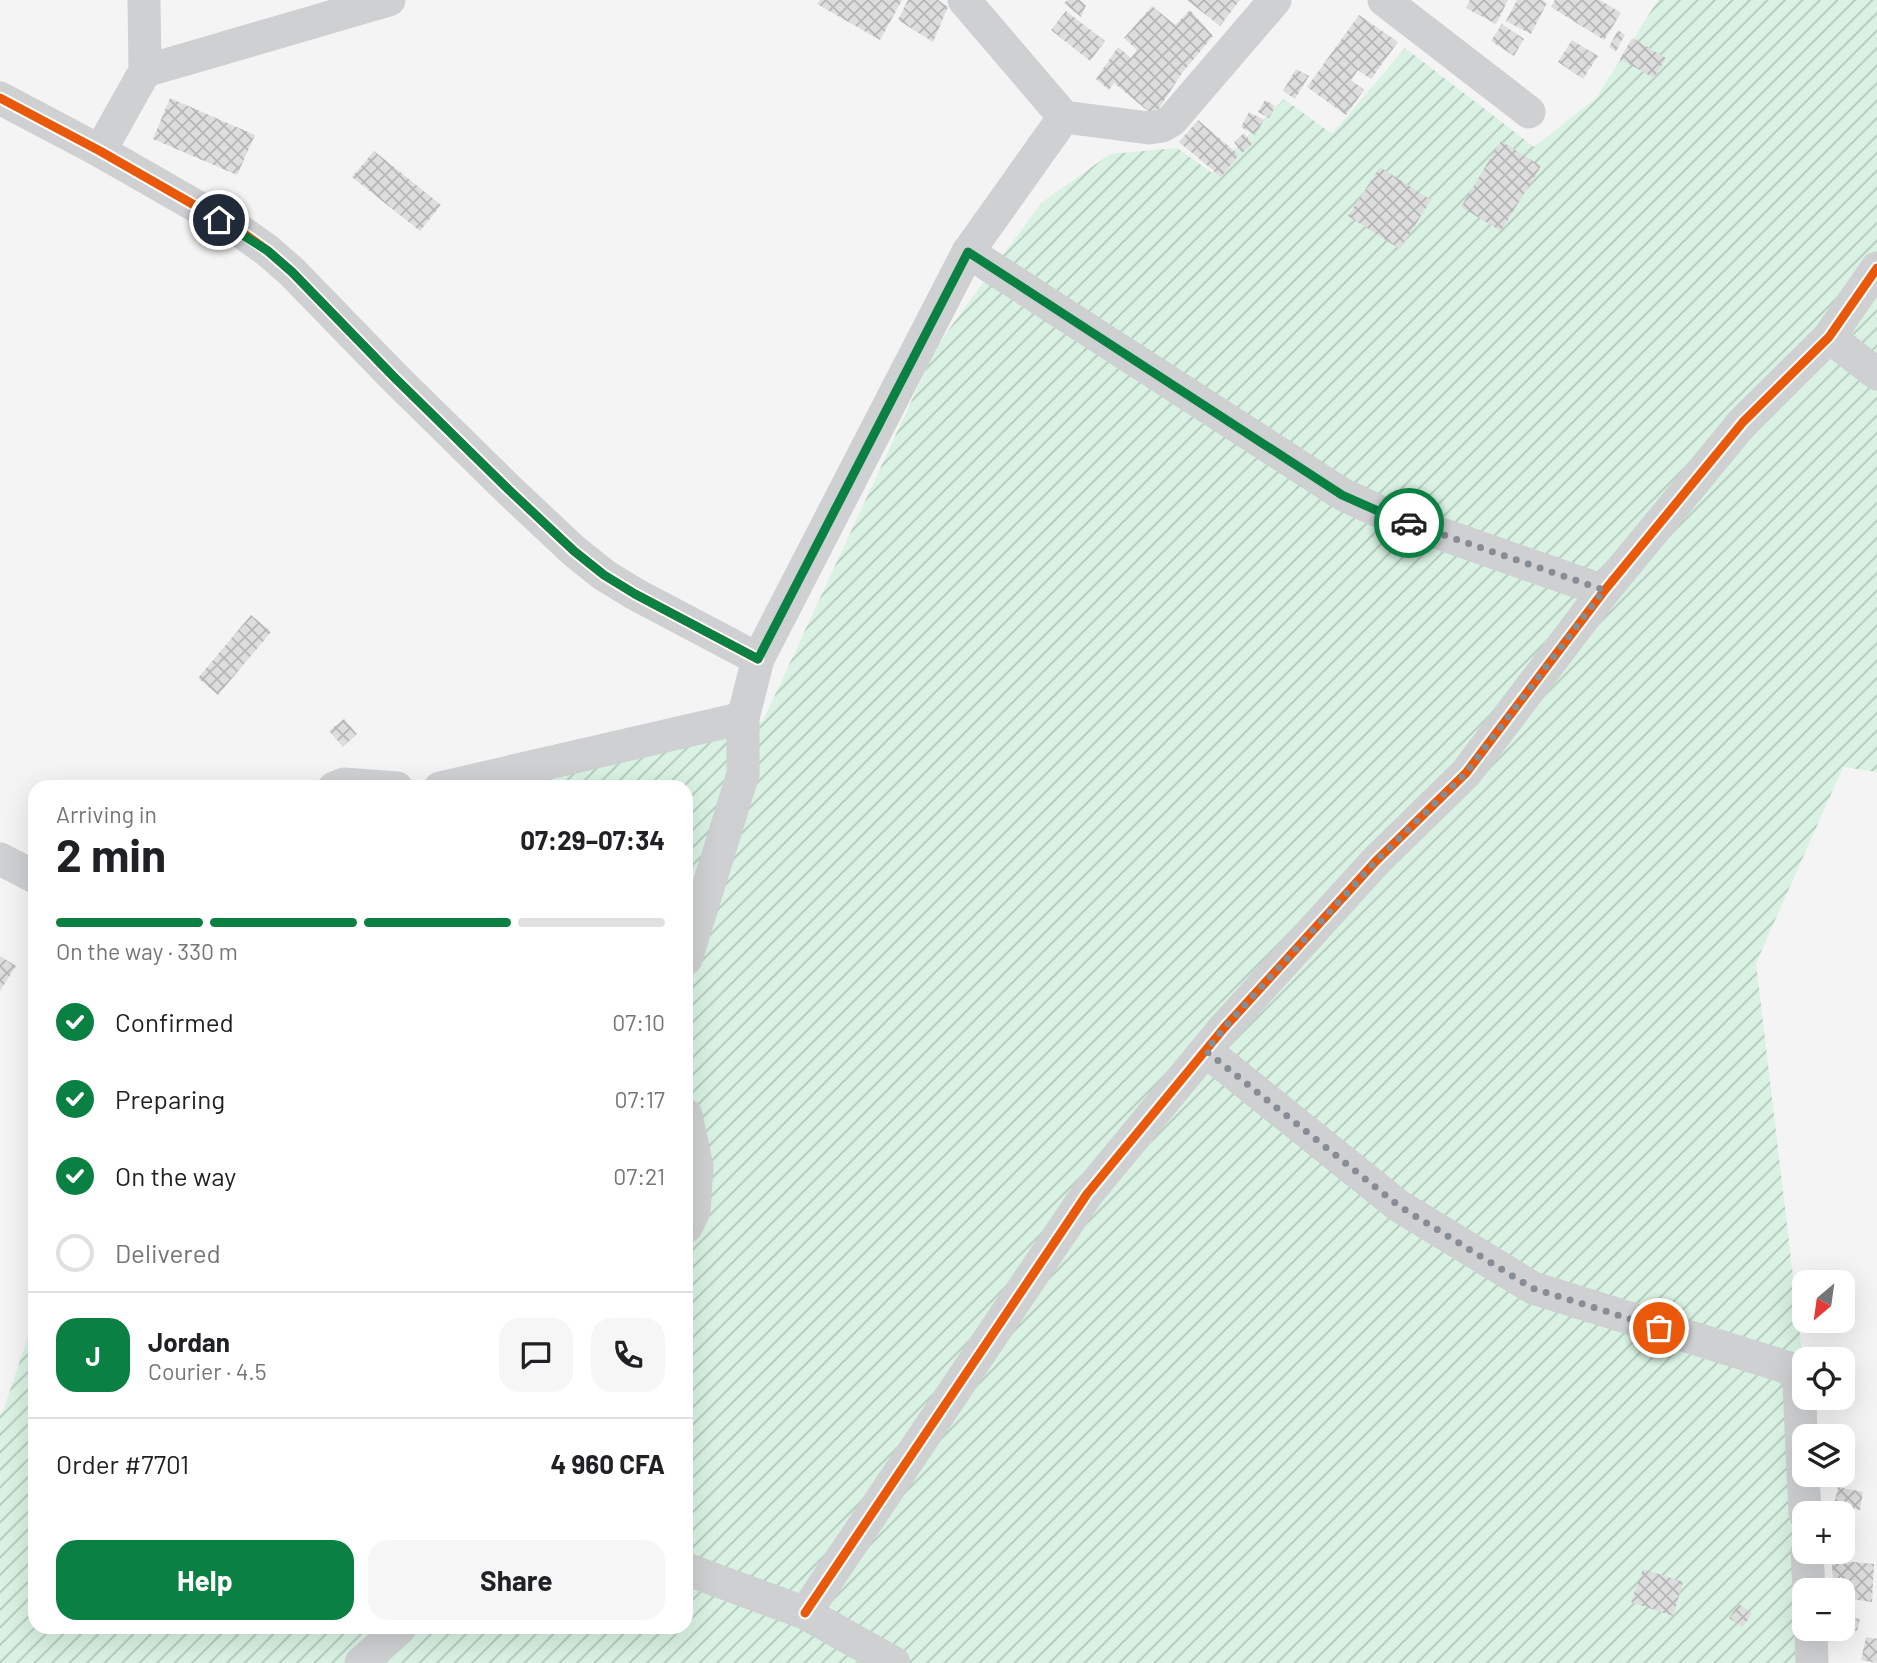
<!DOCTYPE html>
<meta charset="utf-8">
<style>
:root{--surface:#fff;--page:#f6f6f6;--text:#202124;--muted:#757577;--line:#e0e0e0;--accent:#0b8043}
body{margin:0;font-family:Barlow,sans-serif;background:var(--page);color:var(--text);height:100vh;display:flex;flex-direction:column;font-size:26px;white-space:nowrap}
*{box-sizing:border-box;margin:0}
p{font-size:23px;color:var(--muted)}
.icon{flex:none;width:38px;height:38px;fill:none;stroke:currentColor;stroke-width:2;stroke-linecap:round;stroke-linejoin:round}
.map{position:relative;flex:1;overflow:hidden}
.side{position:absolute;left:28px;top:780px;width:665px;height:854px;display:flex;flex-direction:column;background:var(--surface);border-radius:21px;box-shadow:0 7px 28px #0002}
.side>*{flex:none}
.needle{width:46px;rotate:209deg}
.fabs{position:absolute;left:1792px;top:1270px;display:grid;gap:14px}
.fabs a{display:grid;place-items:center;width:63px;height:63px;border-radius:14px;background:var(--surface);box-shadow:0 7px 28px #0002;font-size:35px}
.pin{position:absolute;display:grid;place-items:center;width:60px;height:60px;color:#fff;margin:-30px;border:4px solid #fff;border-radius:50%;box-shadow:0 2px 7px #0007}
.courier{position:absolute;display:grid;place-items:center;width:70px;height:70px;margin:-35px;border:5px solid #0b8043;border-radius:50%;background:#fff;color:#222;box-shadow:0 2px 9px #0007}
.overview em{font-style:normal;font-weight:700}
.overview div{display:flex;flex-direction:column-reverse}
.overview{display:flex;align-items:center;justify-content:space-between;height:119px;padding:0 28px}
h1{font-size:46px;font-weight:700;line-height:52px}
.bar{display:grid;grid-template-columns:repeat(4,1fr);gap:10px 7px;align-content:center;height:84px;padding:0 28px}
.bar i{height:9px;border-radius:5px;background:var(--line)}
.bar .selected{background:var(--accent)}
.bar p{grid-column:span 4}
.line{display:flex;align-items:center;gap:18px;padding:0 28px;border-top:2px solid var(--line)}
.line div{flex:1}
.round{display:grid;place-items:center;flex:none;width:74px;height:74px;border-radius:21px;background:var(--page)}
ol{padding:0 28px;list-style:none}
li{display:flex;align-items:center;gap:21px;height:77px}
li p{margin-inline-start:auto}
li .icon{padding:7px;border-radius:50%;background:var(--accent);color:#fff;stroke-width:4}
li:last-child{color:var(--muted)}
li i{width:38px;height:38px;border:4px solid var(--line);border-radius:50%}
.action{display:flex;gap:14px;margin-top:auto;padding:14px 28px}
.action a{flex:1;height:80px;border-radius:21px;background:var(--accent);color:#fff;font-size:28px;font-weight:700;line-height:80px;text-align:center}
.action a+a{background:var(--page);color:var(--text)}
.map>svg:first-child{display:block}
.garden{fill:url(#garden-furrows)}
.building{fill:url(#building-cross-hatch)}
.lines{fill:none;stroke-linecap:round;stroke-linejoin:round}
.street{stroke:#ced0d2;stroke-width:33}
.cycleway-casing{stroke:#fff;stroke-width:13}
.cycleway{stroke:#e8590c;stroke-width:9}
.done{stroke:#868d94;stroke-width:7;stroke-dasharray:0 12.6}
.route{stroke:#0b8043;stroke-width:9}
</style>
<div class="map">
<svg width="1877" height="1663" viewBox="0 0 1877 1663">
<defs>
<pattern id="garden-furrows" width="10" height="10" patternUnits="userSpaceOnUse" patternTransform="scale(1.75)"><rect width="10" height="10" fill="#d9f2e3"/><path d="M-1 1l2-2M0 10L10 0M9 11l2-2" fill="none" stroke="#b2c7bb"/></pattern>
<pattern id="building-cross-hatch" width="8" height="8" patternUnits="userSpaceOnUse" patternTransform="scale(1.75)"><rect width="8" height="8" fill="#ddddde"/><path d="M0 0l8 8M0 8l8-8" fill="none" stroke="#b5b6b7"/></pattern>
</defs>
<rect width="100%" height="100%" fill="#f4f4f4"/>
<path class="garden" d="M1658,0H1877V772L1843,767L1756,963L1804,1369L1798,1663H0V1414L3,1411L35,1316V1628H686V788L520,787L763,721L937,346L1041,203L1110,154L1177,148L1212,173L1284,99L1332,134L1405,48L1534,147L1596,98Z"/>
<g class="building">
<path d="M820,0H902L880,40L817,4Z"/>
<path d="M908,0H938L948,7L933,42L898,20Z"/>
<path d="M1068,0H1080L1086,5L1081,17L1064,3Z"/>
<path d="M1187,0H1240L1220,26Z"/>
<path d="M1470,0H1508L1496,24L1466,8Z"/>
<path d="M1517,0H1542L1547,3L1531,34L1506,21Z"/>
<path d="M1555,0H1600L1621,13L1604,40L1551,7Z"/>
<path d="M1152,6L1175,25L1190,10L1213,36L1182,73L1154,116L1114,83L1109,90L1096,79L1118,47L1131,58L1137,50L1124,38Z"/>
<path d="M1066,11L1105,41L1090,61L1051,30Z"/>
<path d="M1359,15L1398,42L1371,79L1358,70L1351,80L1364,90L1346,115L1307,87Z"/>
<path d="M1502,24L1524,39L1514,56L1491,41Z"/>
<path d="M1618,30L1625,35L1616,51L1609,47Z"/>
<path d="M1632,38L1666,58L1654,78L1620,59Z"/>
<path d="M1572,40L1598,56L1583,79L1558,62Z"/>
<path d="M1296,69L1309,76L1295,99L1283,91Z"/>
<path d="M170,98L255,135L237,175L153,139Z"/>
<path d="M1265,100L1275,106L1269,118L1258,112Z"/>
<path d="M1249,112L1264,120L1255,135L1241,127Z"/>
<path d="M1198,120L1239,155L1221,177L1179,142Z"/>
<path d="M1244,133L1252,144L1242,153L1234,142Z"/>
<path d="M1501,141L1541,166L1501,231L1461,207Z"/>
<path d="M374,151L441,205L420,231L352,177Z"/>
<path d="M1380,167L1431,200L1400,249L1348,216Z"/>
<path d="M251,615L271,632L218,695L198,678Z"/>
<path d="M344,719L357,734L343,747L329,731Z"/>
<path d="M0,956L16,966L0,991Z"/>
<path d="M1838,1487L1863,1492L1860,1510L1834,1505Z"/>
<path d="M1832,1560L1874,1564L1872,1602L1843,1598V1591H1833Z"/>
<path d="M1643,1569L1683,1582L1673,1616L1631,1602Z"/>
<path d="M1739,1604L1752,1613L1743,1627L1729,1618Z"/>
<path d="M1843,1616L1860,1619L1857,1631L1843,1628Z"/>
<path d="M1866,1637L1877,1639V1663L1861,1660Z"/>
</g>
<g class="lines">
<g class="street">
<path d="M964,0L1064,117L1149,128L1162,126L1172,120L1275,0"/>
<path d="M1384,0L1529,112"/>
<path d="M145,71L389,0"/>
<path d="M0,98L100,151L243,233L268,251L292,272L394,377L509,490L574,551L604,575L635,594L758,659"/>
<path d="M100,151L145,71L144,0"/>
<path d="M968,252L1342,494L1387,515L1604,591"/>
<path d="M1829,337L1877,374"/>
<path d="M334,788L344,784L397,788"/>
<path d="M440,788L743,718"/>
<path d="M0,859L35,877"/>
<path d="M686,959L743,774V718L758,659L968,252L1064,117"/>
<path d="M1206,1051L1399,1206L1533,1288L1786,1367L1793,1372L1799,1384L1805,1514"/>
<path d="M686,1115L697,1167L694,1211L686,1227"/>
<path d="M1807,1552L1809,1591"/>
<path d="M686,1569L805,1613L894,1663"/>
<path d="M805,1613L1087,1194L1224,1028L1376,861L1466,773L1604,591L1743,422L1829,337L1877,268"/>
<path d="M1811,1629L1812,1663"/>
<path d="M361,1663L400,1628"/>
</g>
<defs>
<g id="cycleway">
<path d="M0,98L100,151L243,233L268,251L292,272L394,377L509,490L574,551L604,575L635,594L758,659"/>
<path d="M805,1613L1087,1194L1224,1028L1376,861L1466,773L1604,591L1743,422L1829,337L1877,268"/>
</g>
</defs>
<use href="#cycleway" class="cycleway-casing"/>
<use href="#cycleway" class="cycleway"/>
</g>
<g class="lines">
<path class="done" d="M1409,523L1604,590L1466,773L1376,861L1224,1028L1206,1051L1399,1206L1532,1288L1659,1328"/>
<path class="route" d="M219,220L268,251L292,272L394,377L509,490L574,551L604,575L635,594L758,659L968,252L1342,495L1387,515L1409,523"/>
</g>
</svg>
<div class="fabs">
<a><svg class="needle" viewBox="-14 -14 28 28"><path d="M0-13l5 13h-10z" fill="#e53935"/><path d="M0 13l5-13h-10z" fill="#757577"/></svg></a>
<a><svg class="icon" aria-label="locate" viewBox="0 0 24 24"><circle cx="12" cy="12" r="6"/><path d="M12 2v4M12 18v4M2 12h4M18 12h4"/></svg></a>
<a><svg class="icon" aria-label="layers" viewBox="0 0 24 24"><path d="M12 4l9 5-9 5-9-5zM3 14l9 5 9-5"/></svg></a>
<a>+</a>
<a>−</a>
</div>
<div class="pin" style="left:1659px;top:1328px;background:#ea580c"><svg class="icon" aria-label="bag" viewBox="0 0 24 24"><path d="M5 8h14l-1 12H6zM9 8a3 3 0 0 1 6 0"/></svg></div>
<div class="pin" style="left:219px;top:220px;background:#1f2937"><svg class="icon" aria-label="home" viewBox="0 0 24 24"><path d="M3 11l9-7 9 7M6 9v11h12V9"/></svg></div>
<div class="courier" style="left:1409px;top:523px"><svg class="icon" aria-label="car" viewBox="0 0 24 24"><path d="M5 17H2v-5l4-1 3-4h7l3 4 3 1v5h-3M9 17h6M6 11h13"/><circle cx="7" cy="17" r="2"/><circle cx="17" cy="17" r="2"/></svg></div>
<section class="side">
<div class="overview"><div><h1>2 min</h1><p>Arriving in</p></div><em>07:29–07:34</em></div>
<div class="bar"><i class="selected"></i><i class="selected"></i><i class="selected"></i><i></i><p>On the way · 330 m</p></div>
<ol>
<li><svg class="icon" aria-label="check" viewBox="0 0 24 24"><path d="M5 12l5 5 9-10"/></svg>Confirmed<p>07:10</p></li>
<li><svg class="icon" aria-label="check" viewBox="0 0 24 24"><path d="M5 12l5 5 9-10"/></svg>Preparing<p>07:17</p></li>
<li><svg class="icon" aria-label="check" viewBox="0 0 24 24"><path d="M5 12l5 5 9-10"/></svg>On the way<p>07:21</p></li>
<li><i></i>Delivered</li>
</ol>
<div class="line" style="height:126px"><b class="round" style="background:var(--accent);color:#fff">J</b><div><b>Jordan</b><p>Courier · 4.5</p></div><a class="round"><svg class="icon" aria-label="chat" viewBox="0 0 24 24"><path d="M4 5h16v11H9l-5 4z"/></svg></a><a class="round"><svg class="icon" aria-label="phone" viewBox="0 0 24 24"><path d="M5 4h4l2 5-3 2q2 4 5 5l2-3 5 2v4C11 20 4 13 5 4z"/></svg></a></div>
<div class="line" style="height:91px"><div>Order #7701</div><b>4 960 CFA</b></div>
<div class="action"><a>Help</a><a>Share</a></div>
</section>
</div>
